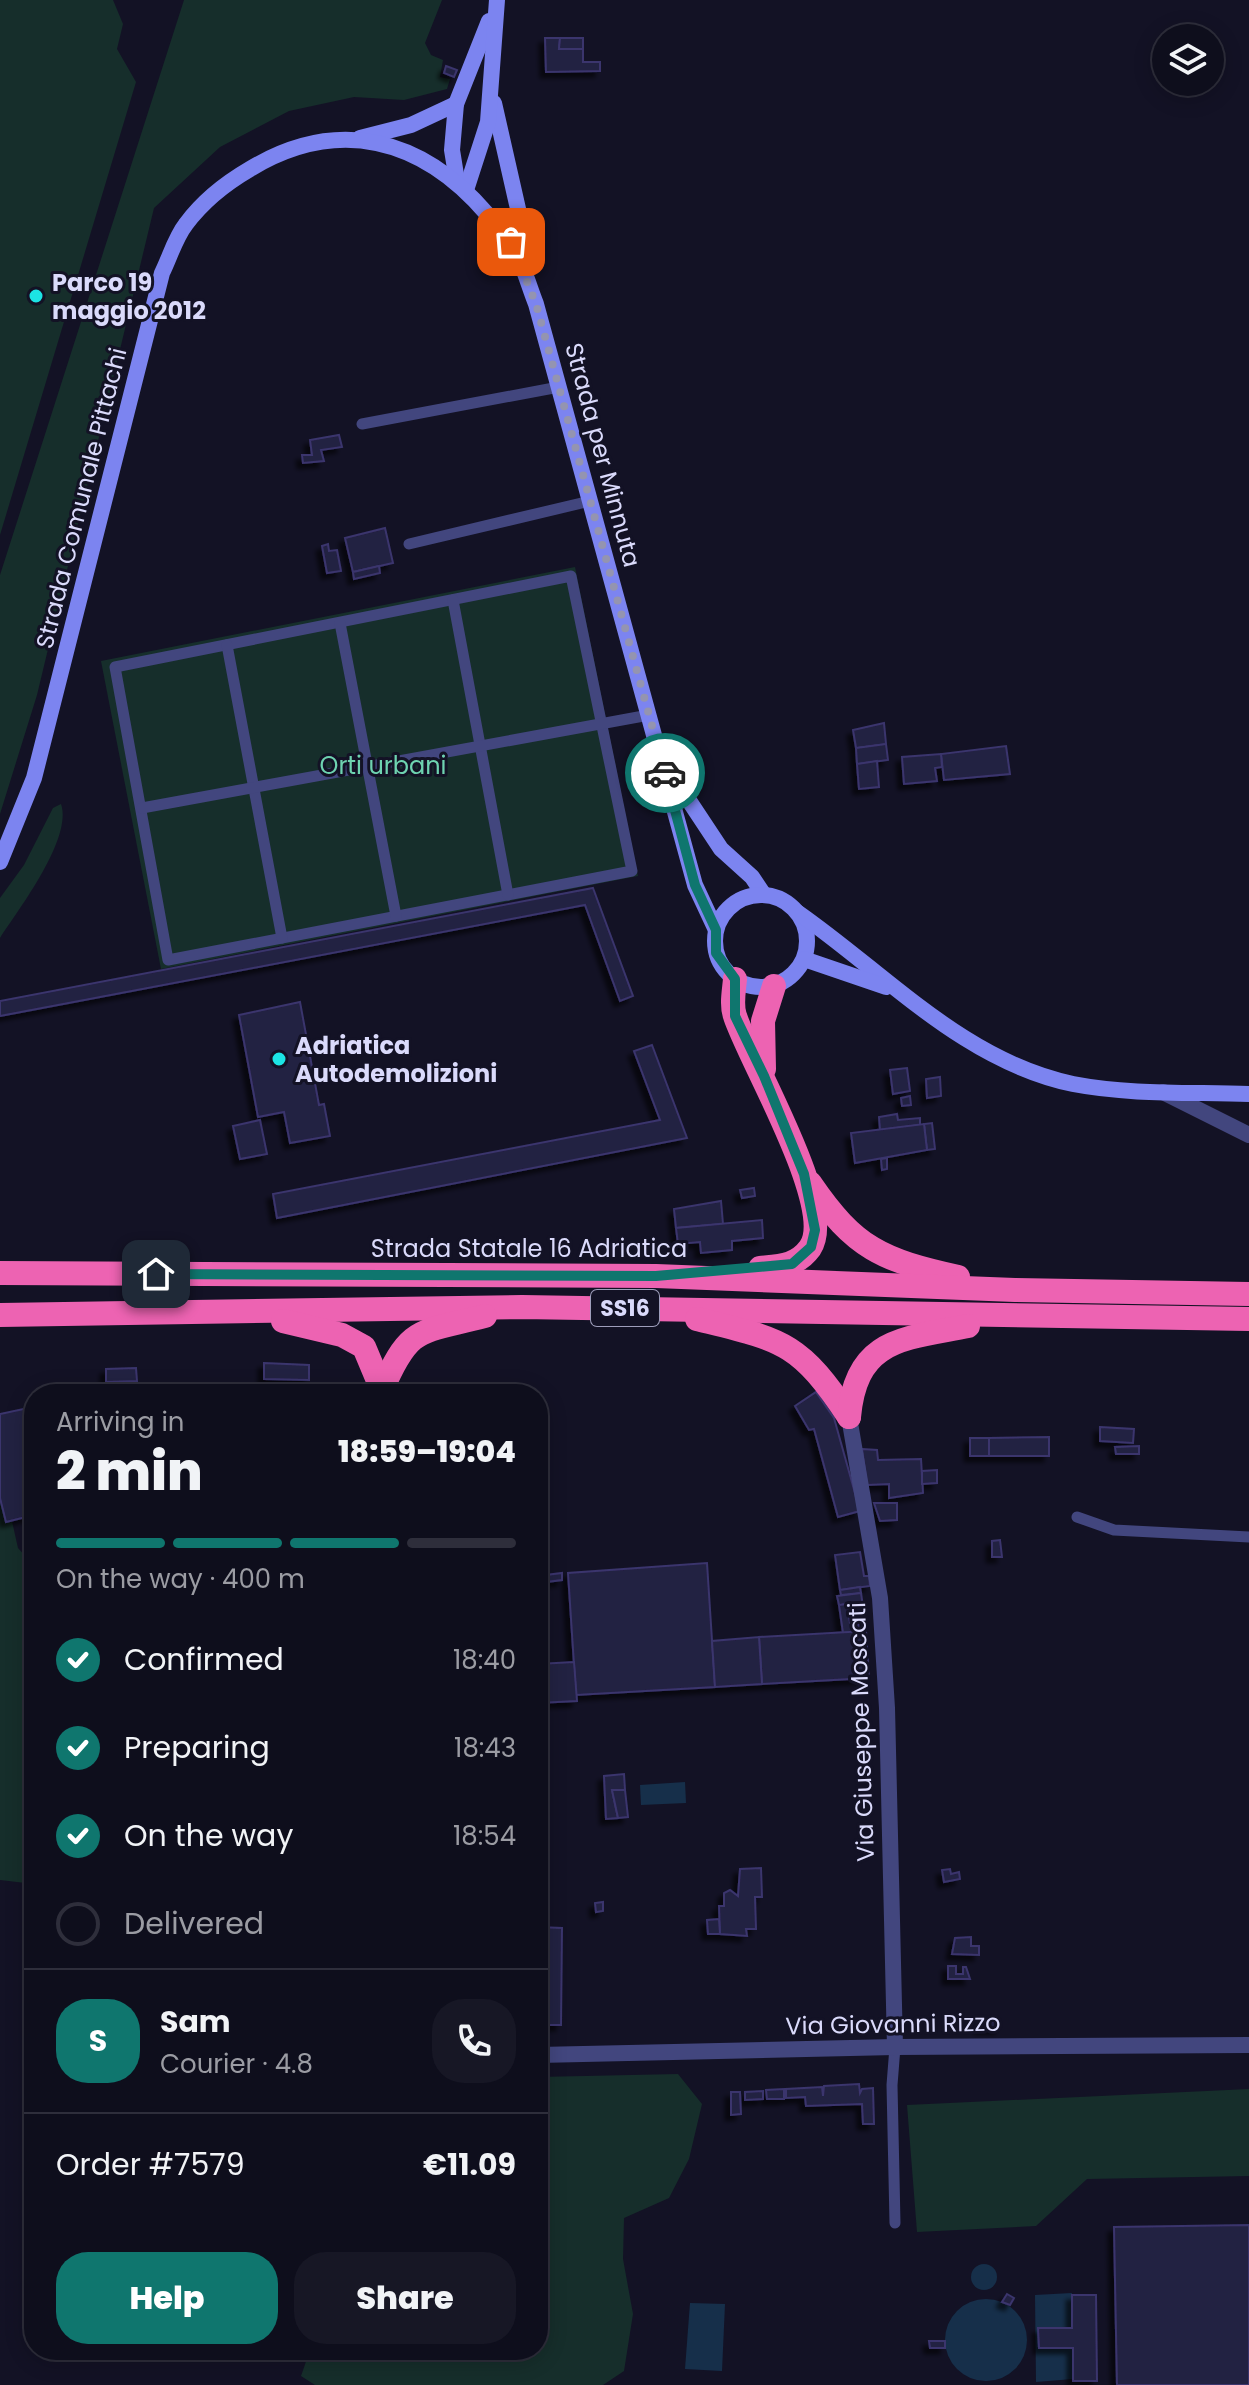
<!DOCTYPE html>
<meta charset="utf-8">
<style>
:root{--surface:#0e0e1c;--page:#171725;--text:#f1f3f6;--muted:#9b9ca3;--line:#2e2e3b;--accent:#0f766e}
body{margin:0;font-family:Poppins,sans-serif;background:var(--page);color:var(--text);height:100vh;display:flex;flex-direction:column;font-size:30px;white-space:nowrap}
*{box-sizing:border-box;margin:0}
p{font-size:26px;color:var(--muted)}
.icon{flex:none;width:44px;height:44px;fill:none;stroke:currentColor;stroke-width:2;stroke-linecap:round;stroke-linejoin:round}
.map{position:relative;flex:1;overflow:hidden}
.panel{position:absolute;left:24px;top:1384px;width:524px;height:976px;display:flex;flex-direction:column;background:var(--surface);border-radius:32px;box-shadow:0 4px 20px #0003,0 0 0 2px var(--line)}
.panel>*{flex:none}
.tools{position:absolute;left:1152px;top:24px;display:grid;gap:16px}
.tools a{display:grid;place-items:center;width:72px;height:72px;border-radius:50%;background:var(--surface);box-shadow:0 4px 20px #0003,0 0 0 2px var(--line);font-size:40px}
.pin{position:absolute;display:grid;place-items:center;width:68px;height:68px;color:#fff;margin:-34px;border-radius:16px;box-shadow:0 4px 12px #0006}
.courier{position:absolute;display:grid;place-items:center;width:80px;height:80px;margin:-40px;border:6px solid #0f766e;border-radius:50%;background:#fff;color:#222;box-shadow:0 2px 10px #0007}
.overview em{font-style:normal;font-weight:800}
.overview div{display:flex;flex-direction:column-reverse}
.overview{display:flex;align-items:center;justify-content:space-between;height:136px;padding:0 32px}
h1{font-size:52px;font-weight:800;line-height:60px}
.bar{display:grid;grid-template-columns:repeat(4,1fr);gap:12px 8px;align-content:center;height:96px;padding:0 32px}
.bar i{height:10px;border-radius:6px;background:var(--line)}
.bar .active{background:var(--accent)}
.bar p{grid-column:span 4}
.line{display:flex;align-items:center;gap:20px;padding:0 32px;border-top:2px solid var(--line)}
.line div{flex:1}
.round{display:grid;place-items:center;flex:none;width:84px;height:84px;border-radius:32px;background:var(--page)}
ol{padding:0 32px;list-style:none}
li{display:flex;align-items:center;gap:24px;height:88px}
li p{margin-inline-start:auto}
li .icon{padding:8px;border-radius:50%;background:var(--accent);color:#fff;stroke-width:4}
li:last-child{color:var(--muted)}
li i{width:44px;height:44px;border:4px solid var(--line);border-radius:50%}
.primary-button{display:flex;gap:16px;margin-top:auto;padding:16px 32px}
.primary-button a{flex:1;height:92px;border-radius:32px;background:var(--accent);color:#fff;font-size:32px;font-weight:800;line-height:92px;text-align:center}
.primary-button a+a{background:var(--page);color:var(--text)}
.map>svg:first-child{display:block}
.green{fill:#162e2b}
.water{fill:#162f4a}
.building{fill:#242043;stroke:#3a356d;stroke-width:2;filter:url(#shadow)}
.lines{fill:none;stroke-linecap:round;stroke-linejoin:round}
.lane{stroke:#42467e;stroke-width:11}
.street{stroke:#42467e;stroke-width:16}
.secondary{stroke:#7c84f0;stroke-width:16}
.highway{stroke:#ed63b2;stroke-width:24}
.done{stroke:#9494b0;stroke-width:8;stroke-dasharray:0 14.4}
.route{stroke:#0f766e;stroke-width:10}
.poi-dot{fill:#1ce4e4;stroke:#131225;stroke-width:3}
.labels{text-anchor:middle;dominant-baseline:central;stroke-width:6;stroke-linejoin:round;paint-order:stroke}
.shield{fill:#131225;stroke:#9e9ebb;stroke-width:2}
.shield-label{font-size:22px;font-weight:bold;fill:#dadafb}
.poi-label{font-size:24px;font-weight:bold;fill:#dadafb;stroke:#131225;text-anchor:start}
.street-label{font-size:24px;fill:#dadafb;stroke:#131225}
.park-label{font-size:24px;fill:#6ed3b0;stroke:#131225}
</style>
<div class="map">
<svg width="1249" height="2385" viewBox="0 0 1249 2385">
<defs>
<filter id="shadow"><feDropShadow dx="-5.5" dy="5.5" stdDeviation="2" flood-color="#0009"/></filter>
</defs>
<rect width="100%" height="100%" fill="#131225"/>
<g class="green">
<path d="M0,0H113L123,24L117,49L136,82L0,535Z"/>
<path d="M184,0H442L425,43L431,55L443,60L440,77L450,79L447,89L404,100L354,97L289,111L220,147L154,208L37,695L0,814V575Z"/>
<path d="M575,567L638,876L161,969L101,661Z"/>
<path d="M61,804C73,838 19,909 0,938V898L24,865L53,808Z"/>
<path d="M0,1468L18,1548L34,1566V1884L0,1880Z"/>
<path d="M678,2074L702,2104L689,2159L669,2198L624,2218L623,2259L633,2314L624,2371L603,2385H315L301,2376L310,2350H538V2077Z"/>
<path d="M1249,2089V2176L1087,2179L1036,2226L917,2232L907,2105Z"/>
</g>
<g class="water">
<path d="M685,1782L686,1803L641,1805L640,1785Z"/>
<circle cx="984" cy="2277" r="13"/>
<path d="M1072,2293V2328H1038L1039,2348H1073V2379L1036,2382L1035,2295Z"/>
<circle cx="986" cy="2340" r="41"/>
<path d="M690,2303L725,2304L722,2371L685,2369Z"/>
</g>
<g class="building">
<path d="M545,38H560L559,49H583V62H600V71L546,72Z"/>
<path d="M560,38H583V49H559Z"/>
<path d="M446,66L457,70L454,77L444,73Z"/>
<path d="M339,435L342,447L321,450L324,461L303,463L302,455H312L310,440Z"/>
<path d="M385,528L393,563L353,572L345,538Z"/>
<path d="M328,544L329,551L337,550L341,571L327,573L322,546Z"/>
<path d="M379,566L380,573L354,579L353,572Z"/>
<path d="M884,723L886,744L856,748L853,730Z"/>
<path d="M886,744L888,760L857,764L856,748Z"/>
<path d="M1006,746L1010,774L944,780L941,754Z"/>
<path d="M941,754L942,767L935,768L937,781L904,784L902,757Z"/>
<path d="M877,761L879,787L859,789L857,764Z"/>
<path d="M593,888L633,996L620,1001L585,905L0,1016V1001Z"/>
<path d="M300,1002L319,1105L324,1104L330,1136L290,1143L284,1112L258,1117L239,1015Z"/>
<path d="M652,1045L687,1138L277,1218L273,1194L660,1120L634,1051Z"/>
<path d="M907,1068L910,1091L893,1094L890,1070Z"/>
<path d="M940,1077L941,1096L927,1098L926,1079Z"/>
<path d="M910,1096L911,1105L902,1106L901,1098Z"/>
<path d="M897,1114L898,1120L920,1118V1125L880,1130L879,1117Z"/>
<path d="M260,1120L267,1154L240,1159L233,1126Z"/>
<path d="M932,1123L935,1149L927,1150L924,1124Z"/>
<path d="M924,1124L927,1150L855,1163L851,1133Z"/>
<path d="M887,1158V1169L882,1170L881,1159Z"/>
<path d="M754,1188L755,1196L742,1198L740,1190Z"/>
<path d="M721,1201L723,1224L676,1228L674,1209Z"/>
<path d="M762,1220L763,1238L732,1241V1250L701,1253L700,1242L678,1244L676,1228Z"/>
<path d="M264,1363L309,1365V1380L264,1379Z"/>
<path d="M136,1368L137,1381L106,1382V1369Z"/>
<path d="M189,1391L257,1394H189Z"/>
<path d="M816,1392L834,1418L860,1511L838,1517L814,1429L809,1430L795,1406Z"/>
<path d="M33,1407L34,1515L6,1522L0,1498V1414Z"/>
<path d="M1100,1427L1134,1429L1133,1443L1100,1441Z"/>
<path d="M1049,1437V1456H989V1438Z"/>
<rect x="970" y="1438" width="19" height="18"/>
<path d="M1139,1446V1454H1116L1115,1447Z"/>
<path d="M862,1449L877,1450L878,1460L921,1459L923,1493L889,1498V1484L867,1485Z"/>
<path d="M937,1470V1483L922,1484V1471Z"/>
<path d="M874,1503H897V1520L880,1521Z"/>
<path d="M1000,1540L1002,1557H992V1541Z"/>
<path d="M860,1552L864,1576H869L870,1586L840,1590L835,1555Z"/>
<path d="M707,1563L715,1687L576,1695L568,1573Z"/>
<path d="M562,1573V1580L538,1583V1576Z"/>
<path d="M860,1587L861,1593L841,1595L840,1590Z"/>
<path d="M861,1593L865,1621L850,1623L847,1604L839,1605L837,1596Z"/>
<path d="M847,1604L850,1623L858,1622L859,1632L843,1633L839,1605Z"/>
<path d="M866,1631L869,1678L762,1684L759,1637Z"/>
<path d="M759,1637L762,1684L715,1687L712,1641Z"/>
<path d="M574,1662L577,1701L538,1703V1664Z"/>
<path d="M624,1774L625,1790H612L618,1818L606,1819L604,1776Z"/>
<path d="M612,1790H625L628,1817L618,1818Z"/>
<path d="M761,1868L762,1897H755L756,1929H746L747,1936L720,1934L719,1906H724V1893L730,1890L738,1896L740,1869Z"/>
<path d="M950,1869L951,1874L959,1872L960,1879L944,1882L942,1870Z"/>
<path d="M603,1902V1911L596,1912L595,1903Z"/>
<path d="M719,1919L720,1934H708L707,1920Z"/>
<path d="M538,1927L562,1928L561,2025H538Z"/>
<path d="M971,1937V1946H979V1955L952,1954L955,1938Z"/>
<path d="M948,1966H956V1974H963V1967H966L970,1979H948Z"/>
<rect x="980" y="2022" width="20" height="6"/>
<path d="M859,2084L860,2093L862,2089L873,2088L874,2124H863L862,2104L806,2106L805,2097L786,2098V2089L822,2087L823,2096L824,2086Z"/>
<path d="M784,2089V2099H767L766,2090Z"/>
<path d="M763,2091V2099L745,2100V2092Z"/>
<path d="M731,2092H740L741,2114L731,2115Z"/>
<path d="M1249,2225V2385H1117L1114,2227Z"/>
<path d="M1007,2294L1014,2298L1010,2305L1002,2302Z"/>
<path d="M1072,2295H1096L1097,2381H1073V2348H1039L1038,2328H1072Z"/>
<path d="M929,2341H945V2348H930Z"/>
</g>
<g class="lines">
<g class="lane">
<path d="M362,424L559,387"/>
<path d="M409,544L590,501"/>
<path d="M571,576L632,871L168,960L115,667Z"/>
<path d="M453,600L508,895"/>
<path d="M340,623L396,916"/>
<path d="M227,645L282,938"/>
<path d="M142,808L649,715"/>
<path d="M1077,1517L1114,1530L1249,1537"/>
<path d="M895,2047L892,2085L895,2223"/>
</g>
<g class="street">
<path d="M1163,1092L1249,1135"/>
<path d="M849,1417L880,1598L887,1708L895,2047"/>
<path d="M538,2055L895,2047L1249,2045"/>
</g>
<g class="secondary">
<path d="M494,103L521,222V257"/>
<path d="M360,138L411,125L456,104"/>
<path d="M457,181L452,150L456,104L489,21"/>
<path d="M466,190L488,122L497,0"/>
<path d="M672,775L721,849L752,877L764,895"/>
<path d="M0,862L34,778L162,273C170,257 175,238 186,224C203,201 226,183 250,169C338,116 422,138 487,214C495,223 505,232 511,242C522,260 528,284 536,304L695,885L716,930"/>
<circle cx="761" cy="941" r="46"/>
<path d="M797,912C885,973 963,1061 1073,1084C1130,1095 1191,1092 1249,1094"/>
<path d="M804,959L886,987"/>
</g>
<g class="highway">
<path d="M735,979C734,991 731,1005 735,1016C749,1060 838,1208 810,1248C797,1266 780,1266 760,1268"/>
<path d="M764,1069L763,1021L774,986"/>
<path d="M810,1183C855,1249 882,1260 958,1277"/>
<path d="M0,1273L656,1276L1015,1290L1249,1294"/>
<path d="M0,1315L522,1307L1249,1319"/>
<path d="M697,1319C782,1340 799,1341 849,1417"/>
<path d="M283,1321L342,1335L364,1347L382,1390"/>
<path d="M382,1390C410,1324 420,1333 485,1316"/>
<path d="M849,1417C856,1338 903,1339 968,1326"/>
</g>
</g>
<g class="lines">
<path class="done" d="M511,242L536,304L665,773"/>
<path class="route" d="M156,1274L656,1276L792,1264L811,1247L815,1230L804,1174L764,1076L735,1016V979L716,953V930L695,885L665,773"/>
</g>
<g class="poi-dot">
<circle cx="36" cy="296" r="8"/>
<circle cx="279" cy="1059" r="8"/>
</g>
<g class="labels">
<rect class="shield" x="591" y="1290" width="68" height="36" rx="6"/>
<g class="shield-label">
<text x="625" y="1308">SS16</text>
</g>
<g class="poi-label">
<text x="52" y="282">Parco 19<tspan x="52" dy="28">maggio 2012</tspan></text>
<text x="295" y="1045">Adriatica<tspan x="295" dy="28">Autodemolizioni</tspan></text>
</g>
<g class="street-label">
<text transform="translate(603 455) rotate(75)">Strada per Minnuta</text>
<text transform="translate(81 498) rotate(-76)">Strada Comunale Pittachi</text>
<text x="529" y="1248">Strada Statale 16 Adriatica</text>
<text transform="translate(861 1732) rotate(-92)">Via Giuseppe Moscati</text>
<text transform="translate(893 2024) rotate(-1)">Via Giovanni Rizzo</text>
</g>
<g class="park-label">
<text x="383" y="765">Orti urbani</text>
</g>
</g>
</svg>
<div class="tools">
<a><svg class="icon" aria-label="layers" viewBox="0 0 24 24"><path d="M12 4l9 5-9 5-9-5zM3 14l9 5 9-5"/></svg></a>
</div>
<div class="pin" style="left:511px;top:242px;background:#ea580c"><svg class="icon" aria-label="bag" viewBox="0 0 24 24"><path d="M5 8h14l-1 12H6zM9 8a3 3 0 0 1 6 0"/></svg></div>
<div class="pin" style="left:156px;top:1274px;background:#1f2937"><svg class="icon" aria-label="home" viewBox="0 0 24 24"><path d="M3 11l9-7 9 7M6 9v11h12V9"/></svg></div>
<div class="courier" style="left:665px;top:773px"><svg class="icon" aria-label="car" viewBox="0 0 24 24"><path d="M5 17H2v-5l4-1 3-4h7l3 4 3 1v5h-3M9 17h6M6 11h13"/><circle cx="7" cy="17" r="2"/><circle cx="17" cy="17" r="2"/></svg></div>
<section class="panel">
<div class="overview"><div><h1>2 min</h1><p>Arriving in</p></div><em>18:59–19:04</em></div>
<div class="bar"><i class="active"></i><i class="active"></i><i class="active"></i><i></i><p>On the way · 400 m</p></div>
<ol>
<li><svg class="icon" aria-label="check" viewBox="0 0 24 24"><path d="M5 12l5 5 9-10"/></svg>Confirmed<p>18:40</p></li>
<li><svg class="icon" aria-label="check" viewBox="0 0 24 24"><path d="M5 12l5 5 9-10"/></svg>Preparing<p>18:43</p></li>
<li><svg class="icon" aria-label="check" viewBox="0 0 24 24"><path d="M5 12l5 5 9-10"/></svg>On the way<p>18:54</p></li>
<li><i></i>Delivered</li>
</ol>
<div class="line" style="height:144px"><b class="round" style="background:var(--accent);color:#fff">S</b><div><b>Sam</b><p>Courier · 4.8</p></div><a class="round"><svg class="icon" aria-label="phone" viewBox="0 0 24 24"><path d="M5 4h4l2 5-3 2q2 4 5 5l2-3 5 2v4C11 20 4 13 5 4z"/></svg></a></div>
<div class="line" style="height:104px"><div>Order #7579</div><b>€11.09</b></div>
<div class="primary-button"><a>Help</a><a>Share</a></div>
</section>
</div>
